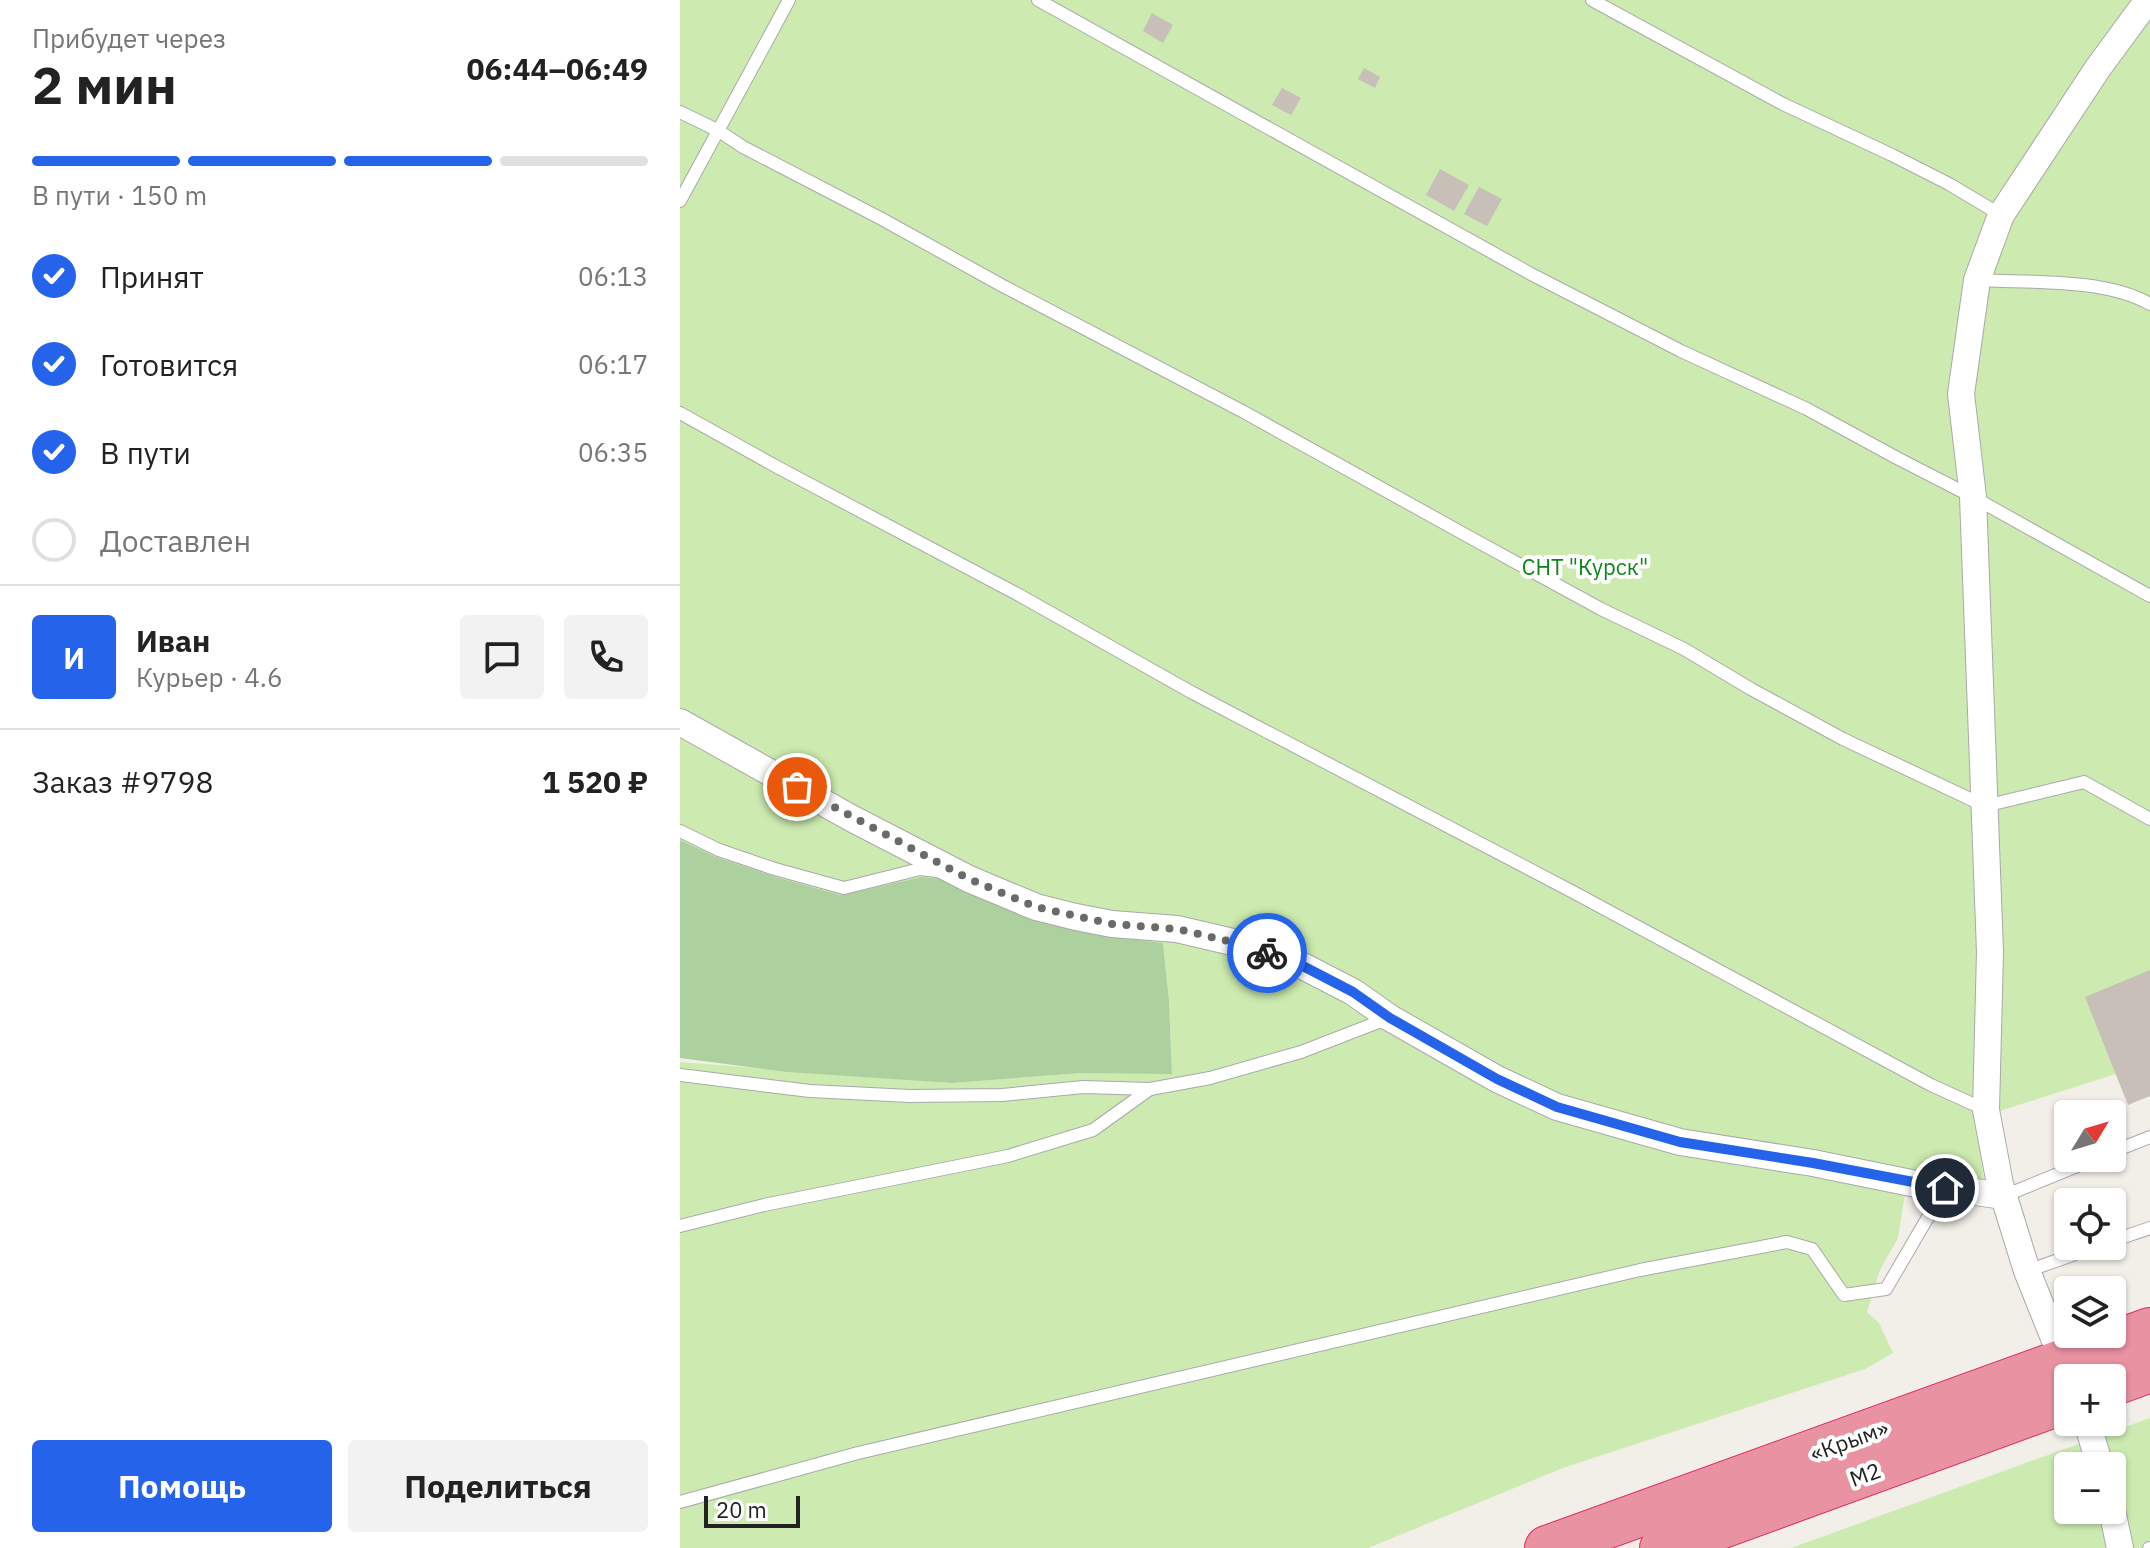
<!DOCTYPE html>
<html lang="ru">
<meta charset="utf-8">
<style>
:root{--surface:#fff;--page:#f2f2f2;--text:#222;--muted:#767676;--line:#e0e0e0;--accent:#2563eb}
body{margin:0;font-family:"IBM Plex Sans",sans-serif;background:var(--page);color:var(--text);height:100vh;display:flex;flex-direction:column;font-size:30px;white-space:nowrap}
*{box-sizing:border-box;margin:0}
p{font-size:26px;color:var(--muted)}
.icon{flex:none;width:44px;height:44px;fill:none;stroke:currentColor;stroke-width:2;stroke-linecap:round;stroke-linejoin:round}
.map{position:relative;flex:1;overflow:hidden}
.panel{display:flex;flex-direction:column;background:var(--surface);width:680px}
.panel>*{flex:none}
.needle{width:52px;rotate:52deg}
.fabs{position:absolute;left:1374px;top:1100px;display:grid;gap:16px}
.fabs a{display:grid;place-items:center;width:72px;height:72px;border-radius:8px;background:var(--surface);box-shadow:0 2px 6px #0004;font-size:40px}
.scale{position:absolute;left:24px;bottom:20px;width:96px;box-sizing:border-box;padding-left:8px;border:4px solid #222;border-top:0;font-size:22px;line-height:28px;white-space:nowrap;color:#222;-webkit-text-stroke:6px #fff;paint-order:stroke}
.pin{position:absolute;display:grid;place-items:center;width:68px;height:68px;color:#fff;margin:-34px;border:4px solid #fff;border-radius:50%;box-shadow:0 2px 8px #0007}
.courier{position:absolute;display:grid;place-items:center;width:80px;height:80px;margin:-40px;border:6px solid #2563eb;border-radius:50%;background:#fff;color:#222;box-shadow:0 2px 10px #0007}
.headline em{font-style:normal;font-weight:800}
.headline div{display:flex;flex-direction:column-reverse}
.headline{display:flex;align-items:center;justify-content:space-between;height:136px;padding:0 32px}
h1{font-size:52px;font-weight:800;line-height:60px}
.bar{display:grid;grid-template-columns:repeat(4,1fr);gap:12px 8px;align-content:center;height:96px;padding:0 32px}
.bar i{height:10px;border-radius:6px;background:var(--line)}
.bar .on{background:var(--accent)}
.bar p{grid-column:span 4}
.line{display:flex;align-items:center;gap:20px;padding:0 32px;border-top:2px solid var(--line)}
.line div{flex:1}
.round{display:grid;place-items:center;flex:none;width:84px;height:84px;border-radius:8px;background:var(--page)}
ol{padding:0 32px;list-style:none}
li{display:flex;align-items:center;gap:24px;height:88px}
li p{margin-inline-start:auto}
li .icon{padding:8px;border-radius:50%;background:var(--accent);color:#fff;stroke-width:4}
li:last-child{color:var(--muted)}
li i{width:44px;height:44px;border:4px solid var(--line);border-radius:50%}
.cta{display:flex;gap:16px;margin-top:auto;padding:16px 32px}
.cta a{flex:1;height:92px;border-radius:8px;background:var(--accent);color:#fff;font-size:32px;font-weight:800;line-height:92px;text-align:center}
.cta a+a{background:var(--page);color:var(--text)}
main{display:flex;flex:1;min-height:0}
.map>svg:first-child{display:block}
.grass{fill:#cdebb0;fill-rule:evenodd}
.forest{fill:#add19e}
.building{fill:#c7bfb8}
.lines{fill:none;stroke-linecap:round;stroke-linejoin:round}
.lane-casing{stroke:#a9a9a9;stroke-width:14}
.street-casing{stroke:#a9a9a9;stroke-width:28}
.highway-casing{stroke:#dc2a67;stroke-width:46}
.lane{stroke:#fff;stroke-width:12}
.street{stroke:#fff;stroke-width:26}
.highway{stroke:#e892a2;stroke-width:44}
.done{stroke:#6b6a68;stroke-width:8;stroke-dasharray:0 14.4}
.route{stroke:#2563eb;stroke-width:10}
.labels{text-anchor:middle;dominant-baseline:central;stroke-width:8;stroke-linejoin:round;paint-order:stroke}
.park-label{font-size:22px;fill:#0c8416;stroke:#fff}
.street-label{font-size:22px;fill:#222;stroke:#fff}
</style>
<main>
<section class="panel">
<div class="headline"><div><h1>2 мин</h1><p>Прибудет через</p></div><em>06:44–06:49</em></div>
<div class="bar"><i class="on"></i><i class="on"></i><i class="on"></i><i></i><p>В пути · 150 m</p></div>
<ol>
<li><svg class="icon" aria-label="check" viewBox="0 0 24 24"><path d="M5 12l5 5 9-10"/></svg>Принят<p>06:13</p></li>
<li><svg class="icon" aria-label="check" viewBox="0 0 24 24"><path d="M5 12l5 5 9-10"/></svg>Готовится<p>06:17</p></li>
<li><svg class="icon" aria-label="check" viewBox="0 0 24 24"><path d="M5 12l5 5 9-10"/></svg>В пути<p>06:35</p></li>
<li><i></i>Доставлен</li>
</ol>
<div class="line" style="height:144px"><b class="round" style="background:var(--accent);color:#fff">И</b><div><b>Иван</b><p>Курьер · 4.6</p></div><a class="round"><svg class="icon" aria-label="chat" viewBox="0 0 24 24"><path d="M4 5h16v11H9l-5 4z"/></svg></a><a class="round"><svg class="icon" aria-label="phone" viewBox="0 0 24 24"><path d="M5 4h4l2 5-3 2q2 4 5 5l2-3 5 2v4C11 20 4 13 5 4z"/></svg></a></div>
<div class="line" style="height:104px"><div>Заказ #9798</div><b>1 520 ₽</b></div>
<div class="cta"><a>Помощь</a><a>Поделиться</a></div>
</section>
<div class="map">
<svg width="1470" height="1548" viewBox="0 0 1470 1548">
<rect width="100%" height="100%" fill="#f2efe9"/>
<g class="grass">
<path d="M0,0H1470V1063L1320,1111L1297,1117L1304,1183L1225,1194L1218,1238L1200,1270L1187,1312L1199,1323L1213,1353L1185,1369L883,1468L688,1548H0V1062L272,1083L401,1073H492L489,1001L483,943L430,936L209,884L162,895L96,877L39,858L0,840Z"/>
<path d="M1470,1418V1548H1111ZM1388,1466H1432V1510H1388Z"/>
</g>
<path class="forest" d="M0,840L39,858L96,877L161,895L242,877L270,880L430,936L483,943L489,1001L492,1074L401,1073L272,1083L107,1072L0,1058Z"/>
<g class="building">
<path d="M472,13L493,25L483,43L463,31Z"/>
<path d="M684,68L700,77L695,88L678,79Z"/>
<path d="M602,88L621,98L611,115L592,105Z"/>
<path d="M760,169L789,185L774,211L746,195Z"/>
<path d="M799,187L822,199L807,226L784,214Z"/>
<path d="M1470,970V1096L1448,1105L1405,997Z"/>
</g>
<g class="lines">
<defs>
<g id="lane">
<path d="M358,0L851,274L1001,351L1127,409L1217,458L1293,497L1470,596"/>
<path d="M912,0L1103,104L1212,155L1269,184L1321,215"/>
<path d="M0,112L39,131L63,147L200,218L323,286L562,411L802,544L921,609L1004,649L1071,689L1163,739L1305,806L1404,782L1470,819"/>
<path d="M0,201L109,0"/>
<path d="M1297,280C1350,283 1424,278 1470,304"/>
<path d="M0,413L99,468L339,595L511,692L895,893L1251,1085L1306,1110"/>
<path d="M0,831L39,850L95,869L164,888L240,869L257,871"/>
<path d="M0,1075L130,1091L230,1096L322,1095L403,1087L470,1089L530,1078L621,1052L709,1018"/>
<path d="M1432,1152L1470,1137"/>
<path d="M1324,1196L1417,1158"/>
<path d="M0,1226L84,1205L328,1156L413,1130L470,1089"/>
<path d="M1432,1241L1470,1228"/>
<path d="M1347,1271L1418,1246"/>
<path d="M0,1502L178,1453L960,1270L1107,1242L1132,1249L1164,1295L1206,1289L1265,1188"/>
<path d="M1469,1548H1470"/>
</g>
<g id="street">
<path d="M0,722L171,818L289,879L356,907L396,917L432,924L497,929L561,944L619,964L673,992L710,1018L817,1079L877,1107L1000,1142L1133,1163L1236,1184L1324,1196"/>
<path d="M1384,1363L1347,1271L1320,1184L1306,1110L1310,952L1293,497L1281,394L1297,280L1321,215L1418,68L1468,0"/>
<path d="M1407,1422L1420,1466"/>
<path d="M1432,1510L1440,1548"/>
</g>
<g id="highway">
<path d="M1432,1384L1470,1370"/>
<path d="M867,1548L1470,1330"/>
<path d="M982,1548L1388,1400"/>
</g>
</defs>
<use href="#lane" class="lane-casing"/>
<use href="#street" class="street-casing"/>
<use href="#highway" class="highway-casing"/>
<use href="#lane" class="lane"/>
<use href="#street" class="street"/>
<use href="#highway" class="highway"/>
</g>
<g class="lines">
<path class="done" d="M117,787L289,879L356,907L432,924L497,929L561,944L587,953"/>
<path class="route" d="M587,953L619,964L673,992L710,1018L817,1079L877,1107L1000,1142L1133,1163L1265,1188"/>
</g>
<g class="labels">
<g class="park-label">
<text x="905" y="566">СНТ "Курск"</text>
</g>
<g class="street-label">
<text transform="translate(1169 1440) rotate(-20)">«Крым»</text>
<text transform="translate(1185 1474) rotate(-20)">М2</text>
</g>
</g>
</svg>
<div class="fabs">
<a><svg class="needle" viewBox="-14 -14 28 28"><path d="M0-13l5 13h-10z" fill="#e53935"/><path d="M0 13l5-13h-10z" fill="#767676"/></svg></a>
<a><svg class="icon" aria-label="locate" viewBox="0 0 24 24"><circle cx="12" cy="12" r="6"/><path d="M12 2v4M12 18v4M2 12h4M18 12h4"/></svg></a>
<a><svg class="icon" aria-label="layers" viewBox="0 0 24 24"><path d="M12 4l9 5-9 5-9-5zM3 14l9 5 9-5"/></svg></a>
<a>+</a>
<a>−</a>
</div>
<div class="scale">20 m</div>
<div class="pin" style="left:117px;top:787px;background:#ea580c"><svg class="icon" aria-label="bag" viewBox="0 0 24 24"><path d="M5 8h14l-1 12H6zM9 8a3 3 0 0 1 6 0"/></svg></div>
<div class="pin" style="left:1265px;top:1188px;background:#1f2937"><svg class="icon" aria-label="home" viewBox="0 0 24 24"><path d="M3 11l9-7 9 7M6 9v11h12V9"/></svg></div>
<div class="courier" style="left:587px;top:953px"><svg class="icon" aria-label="bike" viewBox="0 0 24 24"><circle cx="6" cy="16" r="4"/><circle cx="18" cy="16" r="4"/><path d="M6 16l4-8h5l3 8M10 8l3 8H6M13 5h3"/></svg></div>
</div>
</main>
